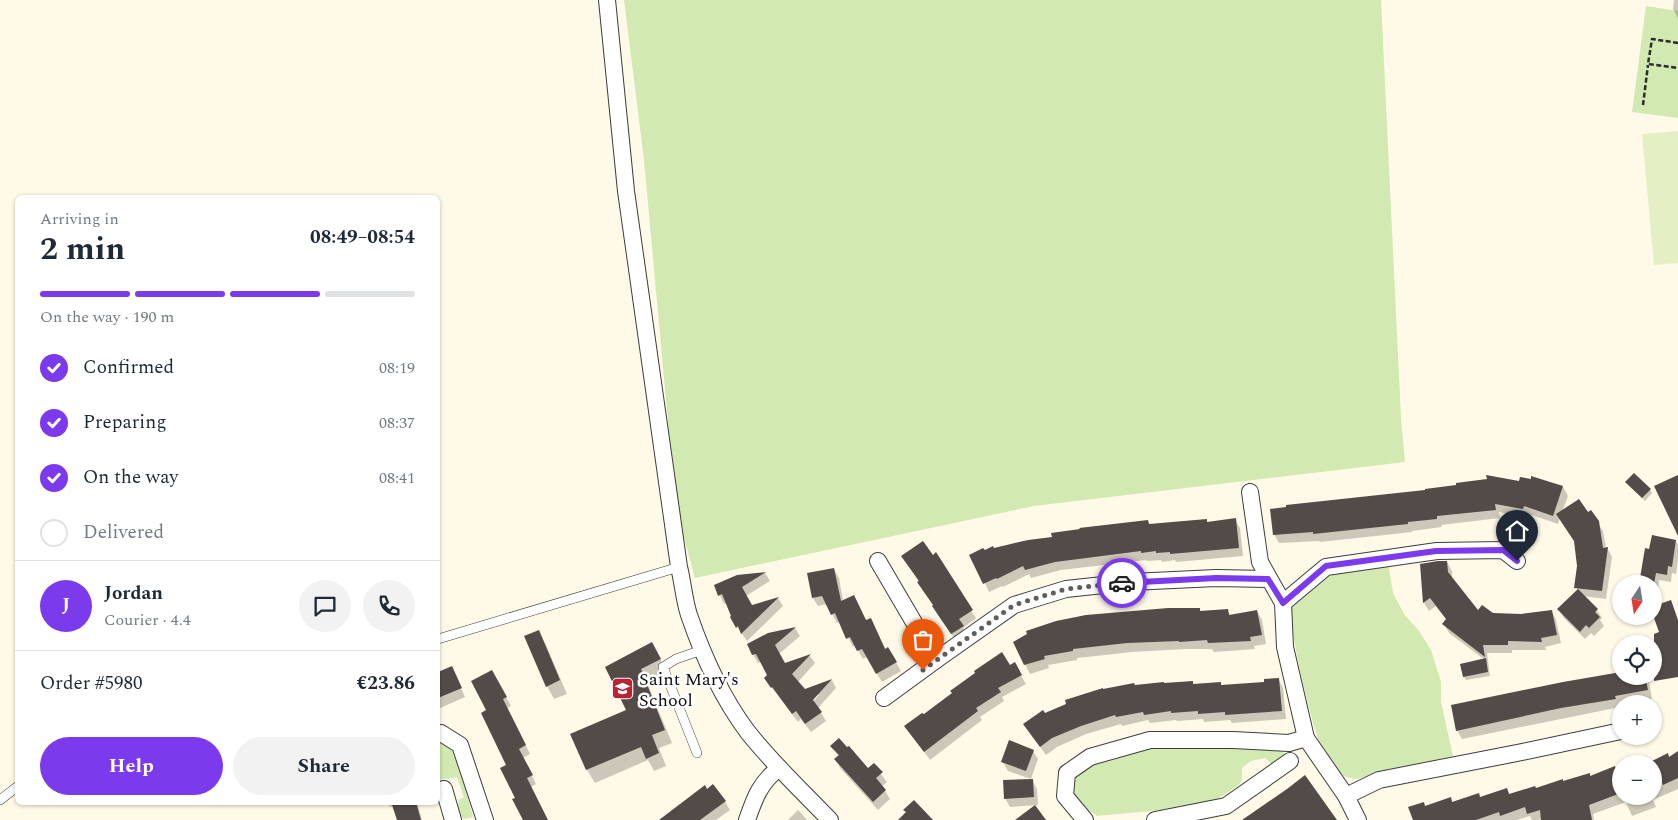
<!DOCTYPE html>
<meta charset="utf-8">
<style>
:root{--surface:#fff;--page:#f2f2f3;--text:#1f2937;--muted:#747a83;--line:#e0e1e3;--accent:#7c3aed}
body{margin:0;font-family:Spectral,serif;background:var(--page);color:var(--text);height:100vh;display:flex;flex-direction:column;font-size:19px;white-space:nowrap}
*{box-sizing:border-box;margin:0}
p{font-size:16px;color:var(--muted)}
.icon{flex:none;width:28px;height:28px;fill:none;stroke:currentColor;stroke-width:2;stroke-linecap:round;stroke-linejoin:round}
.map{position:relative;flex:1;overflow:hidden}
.details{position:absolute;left:15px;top:195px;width:425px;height:610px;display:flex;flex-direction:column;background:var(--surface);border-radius:8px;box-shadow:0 1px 4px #0004}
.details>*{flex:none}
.needle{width:32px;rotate:192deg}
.fabs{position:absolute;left:1612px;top:575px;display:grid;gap:10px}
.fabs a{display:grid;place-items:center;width:50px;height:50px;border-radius:50%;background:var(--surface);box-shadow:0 1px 4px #0004;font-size:25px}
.pin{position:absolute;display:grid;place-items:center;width:42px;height:42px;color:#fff;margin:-51px -21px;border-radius:50% 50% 50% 0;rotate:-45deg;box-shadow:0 0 5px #0007}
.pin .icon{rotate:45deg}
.courier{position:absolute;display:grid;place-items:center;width:50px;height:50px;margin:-25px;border:4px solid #7c3aed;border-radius:50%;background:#fff;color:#222;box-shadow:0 1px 6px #0007}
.head em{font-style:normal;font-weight:700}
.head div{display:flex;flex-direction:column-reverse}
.head{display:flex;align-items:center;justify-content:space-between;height:85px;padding:0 25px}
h1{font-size:32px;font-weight:700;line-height:38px}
.bar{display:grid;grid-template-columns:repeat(4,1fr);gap:8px 5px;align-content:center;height:60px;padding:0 25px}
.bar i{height:6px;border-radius:4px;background:var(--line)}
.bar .selected{background:var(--accent)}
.bar p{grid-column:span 4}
.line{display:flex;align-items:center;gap:12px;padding:0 25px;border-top:1px solid var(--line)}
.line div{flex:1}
.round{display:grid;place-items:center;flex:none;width:52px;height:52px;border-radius:26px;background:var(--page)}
ol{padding:0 25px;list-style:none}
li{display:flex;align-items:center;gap:15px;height:55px}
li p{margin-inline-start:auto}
li .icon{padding:5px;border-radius:50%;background:var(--accent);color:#fff;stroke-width:4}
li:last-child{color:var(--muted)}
li i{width:28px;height:28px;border:2px solid var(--line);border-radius:50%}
.action{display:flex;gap:10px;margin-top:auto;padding:10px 25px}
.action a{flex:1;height:58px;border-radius:30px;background:var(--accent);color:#fff;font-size:20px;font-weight:700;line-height:58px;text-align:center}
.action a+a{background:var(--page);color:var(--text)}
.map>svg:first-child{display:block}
.green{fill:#d2e9b2}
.pitch{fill:#e4f0c4}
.shadow{fill:#0003;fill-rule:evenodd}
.building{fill:#534b47}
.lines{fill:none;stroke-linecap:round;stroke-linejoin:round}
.service-casing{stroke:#3d3d3d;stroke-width:10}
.minor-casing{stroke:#3d3d3d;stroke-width:18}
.path{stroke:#2c2c2c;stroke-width:2.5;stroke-dasharray:5 2.5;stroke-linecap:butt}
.service{stroke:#fff;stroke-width:9}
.minor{stroke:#fff;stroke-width:16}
.done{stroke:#605e58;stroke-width:5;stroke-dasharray:0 9}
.route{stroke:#7c3aed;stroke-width:6}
.labels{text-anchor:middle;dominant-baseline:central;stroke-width:5;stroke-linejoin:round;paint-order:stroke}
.poi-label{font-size:18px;fill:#0a0a0a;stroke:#fff;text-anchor:start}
</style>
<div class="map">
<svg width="1678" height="820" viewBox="0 0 1678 820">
<rect width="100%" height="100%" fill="#fff9e8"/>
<g class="green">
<path d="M624,0H1381L1401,418L1405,462L1034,506L695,578L676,509L644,160Z"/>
<path d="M1646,6L1678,11V118L1632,112Z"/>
<path d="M1388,563L1393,593L1404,614L1419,631L1431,650L1441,682V702L1453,756L1357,779C1347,778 1341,776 1334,768C1330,762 1325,755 1322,748C1313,730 1285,620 1293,603C1294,601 1298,597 1300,595C1323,571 1357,569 1388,563Z"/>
<path d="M440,740L456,752L473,817L464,819C458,813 457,808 459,800L464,797L457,777L438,780V741Z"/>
<path d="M1174,746L1224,747L1282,751L1287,756L1274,766L1265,758L1251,761L1242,768V779L1239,785L1210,804L1192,807L1097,816L1078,803L1072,788L1075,778L1087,766L1148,749Z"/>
</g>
<path class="pitch" d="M1678,131V263L1654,265L1642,134Z"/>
<g class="shadow">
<path d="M1674,0H1678V18L1673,9Z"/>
<path d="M1532,477L1563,487L1568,496L1562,512L1587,514L1597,522L1603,531L1606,548H1607L1612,557L1606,599L1583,596L1597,610L1602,618L1600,620L1604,626L1594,636L1591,633L1585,639L1564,618L1559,610L1578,591L1576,587L1579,566L1575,542L1560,518L1558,524L1529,514L1528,517L1499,512L1500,518L1441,525L1442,527L1412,531V532L1320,542L1319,541L1279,543L1274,534L1532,480Z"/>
<path d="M1627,482L1650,490L1652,493L1645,501Z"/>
<path d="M1206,520L1208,523L1235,520L1240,528L1243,556L1176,562L1175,560L1162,562L1161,560L1147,561L1146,560L1061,570L1031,578L1029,574L1003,587L1002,586L989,592L985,583L984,552L1150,526Z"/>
<path d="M1676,541L1678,545V560L1676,574L1672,573L1671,582L1659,580L1658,593H1654L1650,550Z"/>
<path d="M932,556L976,618L963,628L967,635L957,642L938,615L934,606L908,564Z"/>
<path d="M1447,562L1452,571V580L1478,613L1493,615H1522L1551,611L1556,620L1561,643L1545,647L1546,650H1512V653H1487L1490,676L1466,680L1464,677L1485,660L1449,633L1444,624L1447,620L1436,606L1429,611L1424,603L1421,565Z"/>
<path d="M834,569L839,578L843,601L875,628L886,650L888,649L901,671L882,682L867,657L863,659L855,645L853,647L840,622L837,623L827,604L818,606L813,598Z"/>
<path d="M765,573L770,581L746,596L752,607L778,598L783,606L747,641L737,627L727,603L724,604L715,585L737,577Z"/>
<path d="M1200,609L1201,612L1228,611L1231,616L1257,611L1262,620L1266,644L1254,646L1255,649L1214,652L1212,649H1185L1132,652L1077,658V660L1048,665L1049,668L1030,674L1014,643Z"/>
<path d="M795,628L800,636L779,654L784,664L810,656L815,663L798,682L804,690L832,680L836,688L818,708L826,721L811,732L801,719L798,722L771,686L769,676L761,662L758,663L748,645L769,635ZM815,695H819L810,705Z"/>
<path d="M539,632L546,645L567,694L554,699L547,686Z"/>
<path d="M659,657L668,673L647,683L672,743L659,748L666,766L654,771L648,760L595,783L587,770L627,711L606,667Z"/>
<path d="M1014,664L1026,684L1002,697L1004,701L980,717L982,720L930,760L906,727Z"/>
<path d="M452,667L465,697L438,709V673Z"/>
<path d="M1618,668H1621V676H1648L1652,699L1619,704L1620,707L1462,739L1457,730L1619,674Z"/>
<path d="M1278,679L1283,688L1286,719L1232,723L1230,720L1204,722L1203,719L1177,721L1176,720L1150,723L1148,720L1122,726L1121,724L1086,734L1057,747L1046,755L1030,733L1045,715L1135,687L1192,682L1194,685L1222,686L1265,683Z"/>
<path d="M497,680L511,706L507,708L530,754L523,758L536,784L531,787L547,820H524L508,765L488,710Z"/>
<path d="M832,746L868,770L874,765L887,782L882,786L890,799L878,810L840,768L836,760L839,757Z"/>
<path d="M1033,751L1038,759L1031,779L1008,771L1003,762Z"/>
<path d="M1678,752V789L1653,800L1656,807L1632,816L1626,802L1593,814L1594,820H1574L1560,813L1539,820H1532L1530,816L1517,820H1414L1425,807L1450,799L1453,803L1480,798L1507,789L1510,795L1621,772V796H1654V764H1648L1667,755L1669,758Z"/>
<path d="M1032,780L1037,789L1038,805L1010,807L1005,798Z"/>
<path d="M707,790L725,802L730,810L716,820H660Z"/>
<path d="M388,802H417L422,820H398L394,806L390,807Z"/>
<path d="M798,810L807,820H788Z"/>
</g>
<g class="building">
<path d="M1634,473L1651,489L1642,498L1625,482Z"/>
<path d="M1486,475L1519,481L1520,477L1531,479V476L1563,486L1553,516L1524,506L1523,509L1495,504L1496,510L1437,516V519L1408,522V524L1313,534V532L1273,535L1270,509L1286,507V505L1425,490V489L1456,485V483L1487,479Z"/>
<path d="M1678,475V536L1654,486Z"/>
<path d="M1579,499L1588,512L1591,510L1599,521L1603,548L1608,547L1602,591L1574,588L1577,566L1574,541L1556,514Z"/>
<path d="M1236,518L1239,548L1170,554V552L1156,553V551L1141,553V551L1055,562L1025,570L1023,566L997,579L996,578L983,584L969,555L983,548L985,550L993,546L994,548L1028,540L1052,537L1051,533L1080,529L1079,528L1148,520L1149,524L1207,519V522Z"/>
<path d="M1652,535L1676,540L1672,567L1668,566L1667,575L1656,573L1654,584H1639L1645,548L1649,549Z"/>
<path d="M923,541L933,555L936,552L973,610L959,619L964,626L951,634L932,606L933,605L917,582L919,581L901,556Z"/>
<path d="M1438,561H1447L1448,572L1478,610L1482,605L1493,613L1521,614L1552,610L1557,635L1541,638L1542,642L1508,641V645H1483L1485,657L1442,624L1446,619L1430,598L1423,603L1420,564Z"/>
<path d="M834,568L841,601L854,595L866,620L871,618L885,649L888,647L897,662L876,674L862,649L857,651L850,637L846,639L835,613L831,615L822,596L812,598L807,573Z"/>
<path d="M766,572L742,587L752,605L779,597L741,634L738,626L736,628L730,617L731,616L722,594L718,596L714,585L737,575Z"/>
<path d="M1578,589L1598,609L1595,612L1600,617L1589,628L1586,625L1580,632L1557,609Z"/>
<path d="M1671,600L1678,620V677L1654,681V634L1659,632L1654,618V606Z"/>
<path d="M1168,608H1200V611L1228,609L1229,615L1257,610L1262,635L1250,637L1251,641L1208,643L1207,640L1179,642V641L1127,643L1073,649V651L1044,656L1045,659L1024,665L1013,642L1027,634L1026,631L1056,621L1086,615Z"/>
<path d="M796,627L775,645L785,663L811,654L792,674L805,689L832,679L813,700L822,712L805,724L796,711L792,714L772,687L771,688L764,678L767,675L756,654L752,655L747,644L768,633Z"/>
<path d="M539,630L560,680L546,687L524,636Z"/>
<path d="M652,642L661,659L641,669L665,730L652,735L659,753L646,759L641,747L586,770L570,734L626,710L605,667Z"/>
<path d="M1002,652L1010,665L1015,662L1022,675L998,688L1001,692L976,708L978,711L924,752L904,726L922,713L924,714L952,693L950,691L975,673L974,671Z"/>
<path d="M1486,658L1488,672L1463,677L1460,664Z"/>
<path d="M452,666L462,688L438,698V672Z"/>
<path d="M492,670L507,697L503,699L526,745L519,749L533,775L527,778L548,820H523L512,799L515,798L500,768L506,765L481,713L486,710L471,681Z"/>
<path d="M1621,672V676H1645L1648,690L1615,696L1616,699L1561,708L1456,731L1451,705L1563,682Z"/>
<path d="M1279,678L1282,711L1225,715V712L1198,714V711L1171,713V711L1144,715L1143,712L1116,717L1115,715L1081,726L1052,738L1040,747L1023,724L1043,710L1045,713L1066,704L1065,700L1103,688V689L1134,683L1135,685L1164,682V683L1193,681V684L1221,682V685L1264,682V679Z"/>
<path d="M839,738L847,747L849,746L868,768L874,763L883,772L876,778L886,790L873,802L834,759L839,755L830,746Z"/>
<path d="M1009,740L1034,750L1026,771L1001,762Z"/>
<path d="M1678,751V778L1663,785L1652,761L1668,753L1669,757Z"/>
<path d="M1615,766L1621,783V793L1589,805L1592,820H1541L1540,810L1527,814L1525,807L1500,816L1499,812L1476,820H1413L1408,807L1424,802L1425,806L1451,797L1452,802L1479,793L1480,797L1507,788L1509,794L1535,786L1536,788L1563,779V781L1590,773V776Z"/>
<path d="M1305,775L1337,820H1242L1287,789Z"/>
<path d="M1033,779L1034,797L1004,799L1003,780Z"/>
<path d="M713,784L726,801L700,820H659L705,785L707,789Z"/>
<path d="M914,800L933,820H898L906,812L903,810Z"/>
<path d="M391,802H416L421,820H397Z"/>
<path d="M1035,805L1046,820H1015Z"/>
</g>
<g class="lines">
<defs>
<g id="service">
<path d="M438,639L679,567"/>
<path d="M697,753L663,667L676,659L702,650"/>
<path d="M0,800L18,786"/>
</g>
<g id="minor">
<path d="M607,0L626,191L679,567C683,583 684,600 689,615C703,656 721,696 747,731C772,763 802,791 830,820"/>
<path d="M1250,492L1260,562L1283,603L1285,647L1306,738L1346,796L1358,820"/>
<path d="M878,561L936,660L1014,605L1066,589L1131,582L1216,578L1268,579"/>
<path d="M1283,603L1326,567L1437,551L1503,550L1517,561"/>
<path d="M884,698L936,660"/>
<path d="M438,734L441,733L460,745L485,820"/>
<path d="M444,789L453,820"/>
<path d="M1346,796L1379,780L1522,752L1621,731"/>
<path d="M747,820C755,797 760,783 779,768"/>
<path d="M1085,820L1065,796L1067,773L1090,757L1150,740H1233L1289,743L1306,738"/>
<path d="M1155,820L1226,806L1290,761"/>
</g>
</defs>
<use href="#service" class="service-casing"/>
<use href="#minor" class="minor-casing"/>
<g class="path">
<path d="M1678,43L1652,39L1648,64L1678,68"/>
<path d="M1643,105L1648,65"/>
</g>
<use href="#service" class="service"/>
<use href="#minor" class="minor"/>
</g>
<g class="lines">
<path class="done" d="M923,670L1014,605L1066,589L1122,583"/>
<path class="route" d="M1122,583L1216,578L1268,579L1283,603L1326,566L1436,551L1503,550L1517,561"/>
</g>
<defs>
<symbol id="school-square" viewBox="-11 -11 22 22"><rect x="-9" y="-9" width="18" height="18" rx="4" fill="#b23" stroke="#fff"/><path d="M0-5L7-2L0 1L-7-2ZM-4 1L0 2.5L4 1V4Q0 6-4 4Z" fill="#fff"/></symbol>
</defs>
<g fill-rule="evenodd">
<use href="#school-square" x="610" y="676" width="25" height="25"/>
</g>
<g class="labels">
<g class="poi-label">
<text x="639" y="679">Saint Mary's<tspan x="639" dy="21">School</tspan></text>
</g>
</g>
</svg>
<div class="fabs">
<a><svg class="needle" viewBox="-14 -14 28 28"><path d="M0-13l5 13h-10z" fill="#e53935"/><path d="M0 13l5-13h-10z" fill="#747a83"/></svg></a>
<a><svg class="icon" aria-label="locate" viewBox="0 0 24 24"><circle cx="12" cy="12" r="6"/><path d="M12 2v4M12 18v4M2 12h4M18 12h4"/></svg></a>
<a>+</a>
<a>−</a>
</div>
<div class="pin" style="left:923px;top:670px;background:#ea580c"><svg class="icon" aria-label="bag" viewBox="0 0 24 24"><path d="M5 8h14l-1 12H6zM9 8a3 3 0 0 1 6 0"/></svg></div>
<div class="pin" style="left:1517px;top:561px;background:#1f2937"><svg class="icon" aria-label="home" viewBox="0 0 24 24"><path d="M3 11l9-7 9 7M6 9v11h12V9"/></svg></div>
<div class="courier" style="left:1122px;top:583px"><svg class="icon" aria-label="car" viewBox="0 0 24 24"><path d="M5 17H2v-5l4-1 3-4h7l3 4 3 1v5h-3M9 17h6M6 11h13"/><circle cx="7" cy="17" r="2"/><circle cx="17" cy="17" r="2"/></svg></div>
<section class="details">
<div class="head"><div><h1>2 min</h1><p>Arriving in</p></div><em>08:49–08:54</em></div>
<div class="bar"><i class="selected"></i><i class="selected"></i><i class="selected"></i><i></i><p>On the way · 190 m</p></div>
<ol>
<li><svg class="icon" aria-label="check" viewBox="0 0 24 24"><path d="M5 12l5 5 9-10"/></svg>Confirmed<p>08:19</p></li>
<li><svg class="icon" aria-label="check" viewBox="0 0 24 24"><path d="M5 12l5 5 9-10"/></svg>Preparing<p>08:37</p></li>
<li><svg class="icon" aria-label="check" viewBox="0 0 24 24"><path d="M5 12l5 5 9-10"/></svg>On the way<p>08:41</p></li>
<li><i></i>Delivered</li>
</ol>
<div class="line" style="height:90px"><b class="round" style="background:var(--accent);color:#fff">J</b><div><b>Jordan</b><p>Courier · 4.4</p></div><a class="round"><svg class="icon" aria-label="chat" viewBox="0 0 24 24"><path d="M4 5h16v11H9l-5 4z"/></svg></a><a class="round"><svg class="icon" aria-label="phone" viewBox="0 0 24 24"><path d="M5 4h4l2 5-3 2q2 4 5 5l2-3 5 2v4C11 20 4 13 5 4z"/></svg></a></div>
<div class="line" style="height:65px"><div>Order #5980</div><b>€23.86</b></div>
<div class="action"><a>Help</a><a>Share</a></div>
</section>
</div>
